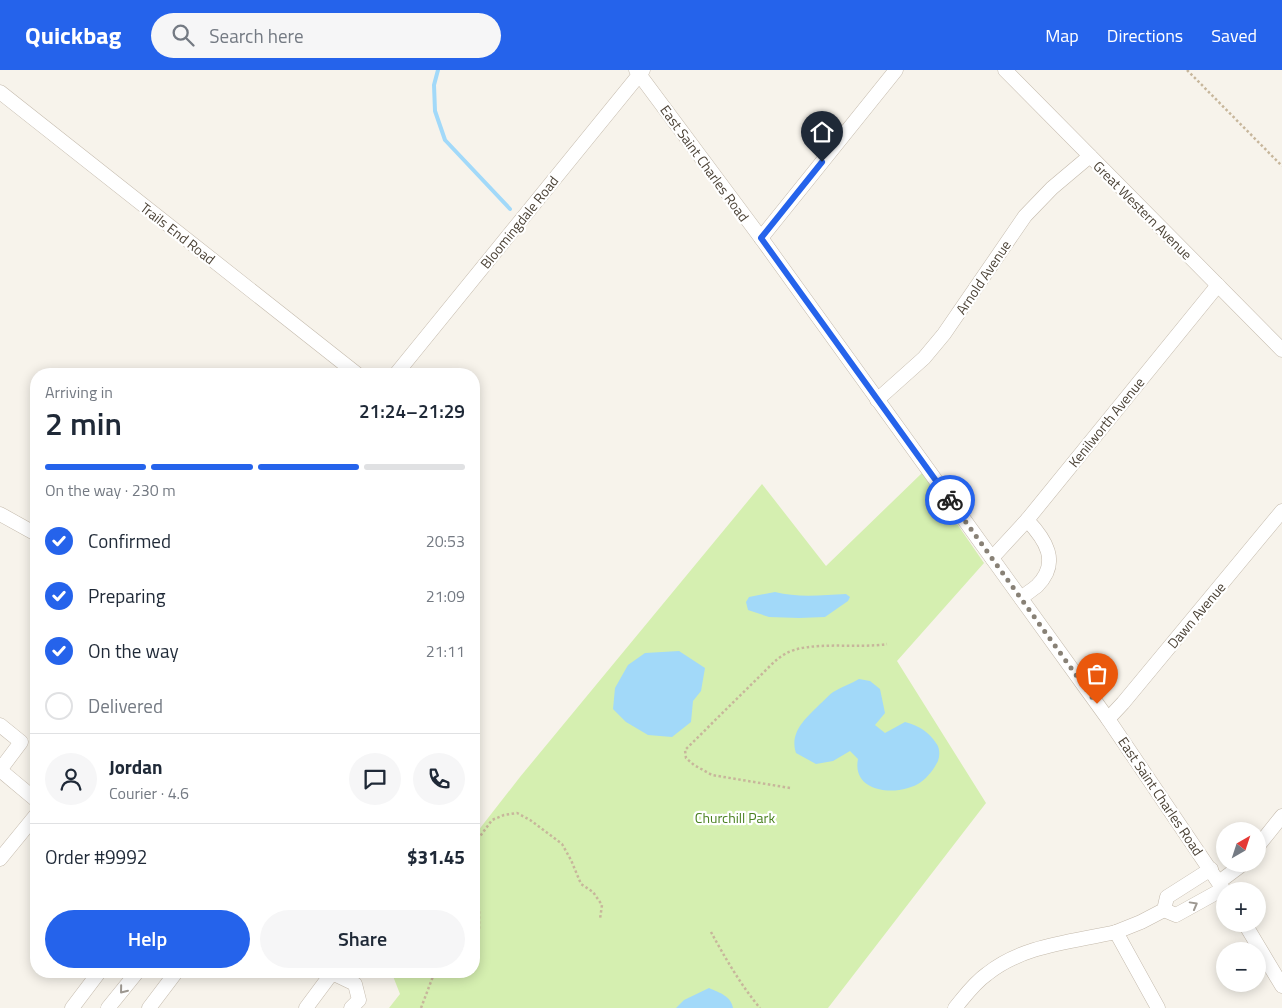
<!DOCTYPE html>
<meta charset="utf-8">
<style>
:root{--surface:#fff;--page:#f6f6f7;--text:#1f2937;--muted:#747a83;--line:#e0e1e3;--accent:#2563eb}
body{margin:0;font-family:"Titillium Web",sans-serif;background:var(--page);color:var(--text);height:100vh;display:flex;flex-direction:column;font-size:19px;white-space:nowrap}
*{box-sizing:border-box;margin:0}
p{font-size:16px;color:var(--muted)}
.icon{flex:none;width:28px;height:28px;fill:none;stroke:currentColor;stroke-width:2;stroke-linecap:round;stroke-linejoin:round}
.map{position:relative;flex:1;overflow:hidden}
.panel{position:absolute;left:30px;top:298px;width:450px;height:610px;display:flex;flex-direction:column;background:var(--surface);border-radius:20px;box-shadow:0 2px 12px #0003}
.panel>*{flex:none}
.needle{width:32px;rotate:39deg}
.controls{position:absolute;left:1216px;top:752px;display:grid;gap:10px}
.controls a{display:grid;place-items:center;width:50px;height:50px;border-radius:50%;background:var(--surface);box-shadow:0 2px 12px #0003;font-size:25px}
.pin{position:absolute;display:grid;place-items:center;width:42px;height:42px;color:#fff;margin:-51px -21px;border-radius:50% 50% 50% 0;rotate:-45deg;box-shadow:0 0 5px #0007}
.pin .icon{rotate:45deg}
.courier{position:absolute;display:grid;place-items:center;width:50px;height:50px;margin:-25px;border:4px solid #2563eb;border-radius:50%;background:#fff;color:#222;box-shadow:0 1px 6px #0007}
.head em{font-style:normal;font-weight:600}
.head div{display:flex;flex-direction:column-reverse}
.head{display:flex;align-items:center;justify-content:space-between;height:85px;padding:0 15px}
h1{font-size:32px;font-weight:600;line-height:38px}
.bar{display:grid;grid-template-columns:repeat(4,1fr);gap:8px 5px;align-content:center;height:60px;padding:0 15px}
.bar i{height:6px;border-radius:4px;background:var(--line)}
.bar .on{background:var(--accent)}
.bar p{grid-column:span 4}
.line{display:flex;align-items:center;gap:12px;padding:0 15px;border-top:1px solid var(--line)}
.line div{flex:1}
.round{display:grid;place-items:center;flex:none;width:52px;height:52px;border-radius:26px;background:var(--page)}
ol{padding:0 15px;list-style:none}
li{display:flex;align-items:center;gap:15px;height:55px}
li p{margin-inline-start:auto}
li .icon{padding:5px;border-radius:50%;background:var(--accent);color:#fff;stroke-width:4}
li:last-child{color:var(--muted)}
li i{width:28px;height:28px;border:2px solid var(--line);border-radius:50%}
.primary-button{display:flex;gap:10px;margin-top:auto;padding:10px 15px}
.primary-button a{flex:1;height:58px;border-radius:30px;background:var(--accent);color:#fff;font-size:20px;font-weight:600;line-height:58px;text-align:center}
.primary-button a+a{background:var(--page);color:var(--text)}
header{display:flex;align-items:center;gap:30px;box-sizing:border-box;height:70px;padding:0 25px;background:var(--accent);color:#fff}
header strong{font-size:24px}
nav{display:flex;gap:28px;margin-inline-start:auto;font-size:18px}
.search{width:350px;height:45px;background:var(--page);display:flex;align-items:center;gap:12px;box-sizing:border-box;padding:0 18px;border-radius:28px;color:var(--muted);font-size:19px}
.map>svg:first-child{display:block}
.green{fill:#d5efb0}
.water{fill:#a2d9f9}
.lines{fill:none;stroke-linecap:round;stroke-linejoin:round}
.stream{stroke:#a2d9f9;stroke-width:4}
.minor-casing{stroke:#c4baac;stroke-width:15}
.path{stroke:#c7b69b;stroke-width:2.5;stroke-dasharray:2.5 2.5;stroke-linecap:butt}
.minor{stroke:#fff;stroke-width:14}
.oneway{stroke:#9d9891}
.done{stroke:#888176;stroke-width:5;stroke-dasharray:0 9}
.route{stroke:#2563eb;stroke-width:6}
.labels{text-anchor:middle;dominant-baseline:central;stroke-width:4.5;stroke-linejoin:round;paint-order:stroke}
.street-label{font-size:14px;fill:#4c4337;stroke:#fff}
.park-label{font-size:14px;fill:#4a8121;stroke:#fff}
</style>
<header>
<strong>Quickbag</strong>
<div class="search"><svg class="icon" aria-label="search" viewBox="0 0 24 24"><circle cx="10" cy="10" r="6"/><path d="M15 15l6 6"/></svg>Search here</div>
<nav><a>Map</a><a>Directions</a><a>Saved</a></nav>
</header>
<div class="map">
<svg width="1282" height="938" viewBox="0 0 1282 938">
<rect width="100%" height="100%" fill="#f7f3eb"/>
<path class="green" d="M922,403L984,493L897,591L986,733L828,938H389L400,924L391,901H474V766L520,707L762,414L826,496Z"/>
<g class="water">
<path d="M775,522C798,528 823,525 846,524L850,527L848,531L825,547L799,548L769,547L748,540L746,532L749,527Z"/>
<path d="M679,581L705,598L701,621L693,631L691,652L672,667L648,665L626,652L613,639L615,618L628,595L645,583Z"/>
<path d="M859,609L870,611L880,619L885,643L875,655L885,663L905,652C919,656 928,661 936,673C940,678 940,685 938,691C934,699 928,707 921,712C900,727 851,724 858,689L850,681L833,691L816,694L796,683C789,662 806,648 820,634C825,630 829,624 835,621C843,616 851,614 859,609Z"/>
<path d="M709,918C720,923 731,926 733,938H676L684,930Z"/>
</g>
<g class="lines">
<path class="stream" d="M438,0L434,15L435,41L445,70L510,139"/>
<defs>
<g id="minor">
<path d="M636,0L761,168L1108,649L1225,822"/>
<path d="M1005,0L1282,280"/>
<path d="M0,22L357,304"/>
<path d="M761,168L896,0"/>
<path d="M396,304L643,0"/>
<path d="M877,330L924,288L944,264L1025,146L1052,118L1090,86"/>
<path d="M0,444L36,464"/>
<path d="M992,488L1027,450L1218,215"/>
<path d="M1021,528C1026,524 1032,520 1037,516C1061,492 1045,469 1027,450"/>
<path d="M1108,649L1123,633L1282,441"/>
<path d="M0,655L21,672L0,700"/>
<path d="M0,700L36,730"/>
<path d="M1258,776L1282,746"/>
<path d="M0,789L36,745"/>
<path d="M1219,812L1243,794"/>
<path d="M1164,840L1176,845L1223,819"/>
<path d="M1245,854L1282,916"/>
<path d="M1116,862L1141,852L1164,840L1167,827L1211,799"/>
<path d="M72,938L100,901"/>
<path d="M108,938L138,901"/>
<path d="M149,938L177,901"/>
<path d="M306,938L332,903L355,914L359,930L351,938"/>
<path d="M955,938C965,926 974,913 987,904C1023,875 1072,872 1116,862L1158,938"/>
</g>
</defs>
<use href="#minor" class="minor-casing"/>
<g class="path">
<path d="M1187,0L1282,96"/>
<path d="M790,718L712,705L694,695L686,688L685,680L772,594C776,590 780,587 785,584C808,570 858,579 887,574"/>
<path d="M474,794L476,772L492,750L504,745L517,743L530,750L562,774L571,790L581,814L593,822L602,835L600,849"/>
<path d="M474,822L479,839V859L474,865"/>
<path d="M711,862C724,886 742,917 760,938"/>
<path d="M421,938L435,901"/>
</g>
<use href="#minor" class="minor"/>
</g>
<defs><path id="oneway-chevron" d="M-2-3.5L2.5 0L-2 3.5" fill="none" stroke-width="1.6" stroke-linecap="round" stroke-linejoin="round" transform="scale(1.25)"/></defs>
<g class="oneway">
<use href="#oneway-chevron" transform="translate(1194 835) rotate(-29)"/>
<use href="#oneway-chevron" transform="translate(123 920) rotate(129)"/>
</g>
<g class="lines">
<path class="done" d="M950,430L1097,634"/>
<path class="route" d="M822,92L761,168L950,430"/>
</g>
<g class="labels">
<g class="street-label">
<text transform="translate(705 93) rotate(54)">East Saint Charles Road</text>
<text transform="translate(1143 140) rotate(45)">Great Western Avenue</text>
<text transform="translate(519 152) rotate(-51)">Bloomingdale Road</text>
<text transform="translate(178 163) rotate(38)">Trails End Road</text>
<text transform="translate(983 207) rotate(-56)">Arnold Avenue</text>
<text transform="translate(1106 352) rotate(-51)">Kenilworth Avenue</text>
<text transform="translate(1196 545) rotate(-50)">Dawn Avenue</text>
<text transform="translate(1161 726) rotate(56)">East Saint Charles Road</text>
</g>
<g class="park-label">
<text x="735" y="747">Churchill Park</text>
</g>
</g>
</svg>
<div class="controls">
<a><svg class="needle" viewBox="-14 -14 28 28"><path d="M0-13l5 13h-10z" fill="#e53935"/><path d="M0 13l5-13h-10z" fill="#747a83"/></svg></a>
<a>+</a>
<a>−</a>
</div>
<div class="pin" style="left:1097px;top:634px;background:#ea580c"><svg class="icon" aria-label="bag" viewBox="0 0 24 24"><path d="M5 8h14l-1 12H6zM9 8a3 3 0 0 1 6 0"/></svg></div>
<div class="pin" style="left:822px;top:92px;background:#1f2937"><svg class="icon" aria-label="home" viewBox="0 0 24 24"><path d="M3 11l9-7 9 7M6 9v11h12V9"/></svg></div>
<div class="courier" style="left:950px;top:430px"><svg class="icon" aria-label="bike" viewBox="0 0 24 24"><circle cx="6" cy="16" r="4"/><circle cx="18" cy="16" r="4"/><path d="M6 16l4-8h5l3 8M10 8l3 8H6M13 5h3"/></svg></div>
<section class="panel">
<div class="head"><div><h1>2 min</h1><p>Arriving in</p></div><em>21:24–21:29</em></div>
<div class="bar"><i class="on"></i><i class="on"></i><i class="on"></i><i></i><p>On the way · 230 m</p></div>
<ol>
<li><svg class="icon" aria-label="check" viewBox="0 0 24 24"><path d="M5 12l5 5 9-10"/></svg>Confirmed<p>20:53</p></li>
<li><svg class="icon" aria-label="check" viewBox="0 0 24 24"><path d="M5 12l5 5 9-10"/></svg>Preparing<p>21:09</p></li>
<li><svg class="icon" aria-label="check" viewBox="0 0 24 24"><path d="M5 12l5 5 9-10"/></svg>On the way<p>21:11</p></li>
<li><i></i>Delivered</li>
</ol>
<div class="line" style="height:90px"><a class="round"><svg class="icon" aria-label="person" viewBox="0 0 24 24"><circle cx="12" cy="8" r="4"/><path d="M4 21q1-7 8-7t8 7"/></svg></a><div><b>Jordan</b><p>Courier · 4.6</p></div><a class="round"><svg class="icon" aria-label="chat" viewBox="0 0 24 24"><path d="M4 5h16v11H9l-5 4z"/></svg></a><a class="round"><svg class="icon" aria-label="phone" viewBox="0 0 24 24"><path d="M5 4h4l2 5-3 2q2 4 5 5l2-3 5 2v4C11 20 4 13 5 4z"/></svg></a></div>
<div class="line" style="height:65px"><div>Order #9992</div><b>$31.45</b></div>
<div class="primary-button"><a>Help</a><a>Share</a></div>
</section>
</div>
